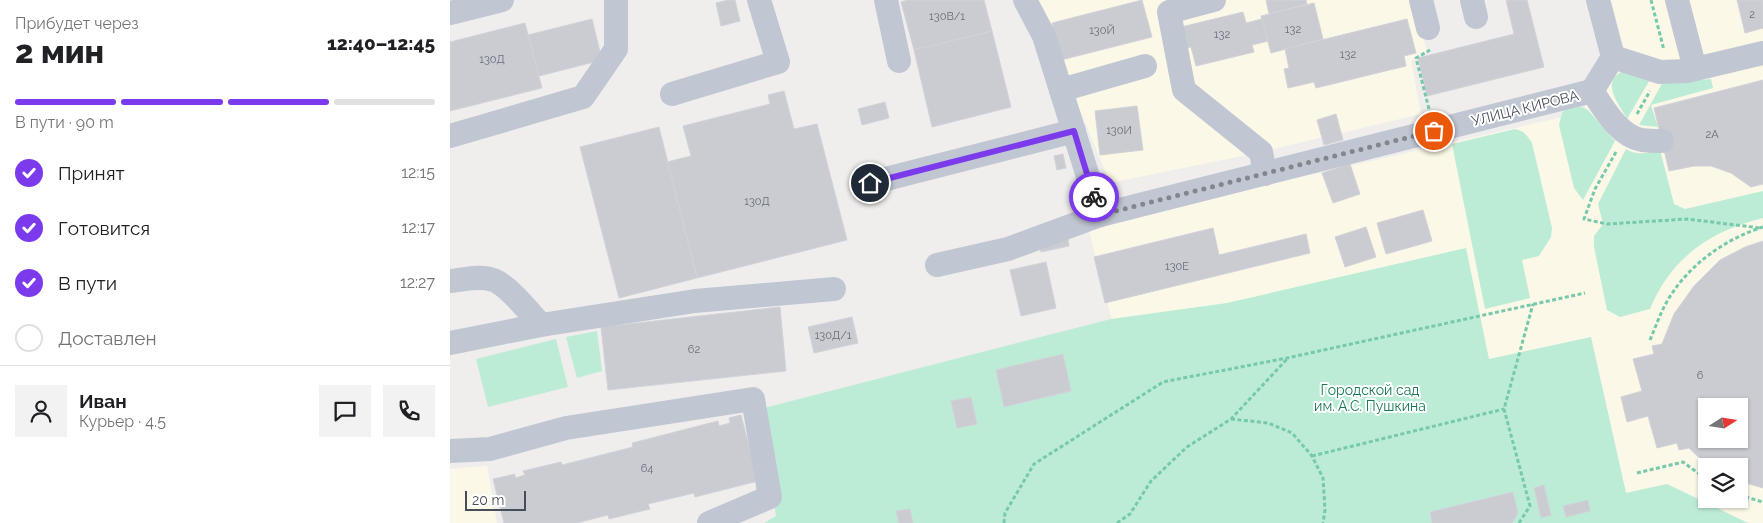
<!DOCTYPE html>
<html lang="ru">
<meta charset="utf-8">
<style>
:root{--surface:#fff;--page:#f2f2f2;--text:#202124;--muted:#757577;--line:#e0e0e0;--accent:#7c3aed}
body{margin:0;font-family:Raleway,sans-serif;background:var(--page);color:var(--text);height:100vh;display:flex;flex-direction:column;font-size:19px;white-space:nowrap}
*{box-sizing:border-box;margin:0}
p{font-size:16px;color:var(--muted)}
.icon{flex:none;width:28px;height:28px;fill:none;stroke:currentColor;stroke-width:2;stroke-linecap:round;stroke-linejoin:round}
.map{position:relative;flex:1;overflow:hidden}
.sheet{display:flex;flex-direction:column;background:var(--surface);width:450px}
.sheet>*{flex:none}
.needle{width:32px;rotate:78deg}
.fabs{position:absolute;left:1248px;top:398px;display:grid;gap:10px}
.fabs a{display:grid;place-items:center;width:50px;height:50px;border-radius:0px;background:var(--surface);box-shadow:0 1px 4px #0004;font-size:25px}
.scale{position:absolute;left:15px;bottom:12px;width:61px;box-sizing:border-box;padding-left:5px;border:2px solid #464e5a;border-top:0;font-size:14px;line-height:18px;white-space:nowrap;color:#464e5a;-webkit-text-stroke:4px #fff;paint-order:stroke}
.pin{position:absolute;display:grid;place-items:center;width:42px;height:42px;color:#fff;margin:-21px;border:2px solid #fff;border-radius:50%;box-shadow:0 1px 5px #0007}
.courier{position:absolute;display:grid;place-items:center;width:50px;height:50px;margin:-25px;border:4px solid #7c3aed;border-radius:50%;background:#fff;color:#222;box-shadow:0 1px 6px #0007}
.headline em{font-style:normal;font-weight:800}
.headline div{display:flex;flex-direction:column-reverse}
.headline{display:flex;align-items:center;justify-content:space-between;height:85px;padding:0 15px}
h1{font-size:32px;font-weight:800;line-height:38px}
.bar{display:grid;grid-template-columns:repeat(4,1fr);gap:8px 5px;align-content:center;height:60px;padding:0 15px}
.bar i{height:6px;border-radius:4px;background:var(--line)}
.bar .current{background:var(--accent)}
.bar p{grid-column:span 4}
.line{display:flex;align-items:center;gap:12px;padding:0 15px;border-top:1px solid var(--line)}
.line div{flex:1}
.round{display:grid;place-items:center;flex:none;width:52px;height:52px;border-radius:0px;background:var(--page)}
ol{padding:0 15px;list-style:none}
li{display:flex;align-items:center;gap:15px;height:55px}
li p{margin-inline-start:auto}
li .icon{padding:5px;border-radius:50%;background:var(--accent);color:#fff;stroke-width:4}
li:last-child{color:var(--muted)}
li i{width:28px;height:28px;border:2px solid var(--line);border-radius:50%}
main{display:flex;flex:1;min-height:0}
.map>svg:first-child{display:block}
.commercial{fill:#fbf8e7;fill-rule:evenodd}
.green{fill:#bdecd6}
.building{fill:#caccd2;stroke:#d1d3d9;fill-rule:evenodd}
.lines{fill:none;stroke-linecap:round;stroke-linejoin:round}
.path{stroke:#77c9ac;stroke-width:3;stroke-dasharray:4 2.5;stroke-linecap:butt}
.minor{stroke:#c1c7d2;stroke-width:24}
.done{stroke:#82868d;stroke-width:5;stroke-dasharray:0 9}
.route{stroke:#7c3aed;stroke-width:6}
.labels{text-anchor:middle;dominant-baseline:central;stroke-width:4;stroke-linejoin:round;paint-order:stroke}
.number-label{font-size:11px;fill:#676e78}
.street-label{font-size:14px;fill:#464e5a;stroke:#fff}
.park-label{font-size:14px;fill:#1a7856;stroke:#fff}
</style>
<main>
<section class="sheet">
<div class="headline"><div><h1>2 мин</h1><p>Прибудет через</p></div><em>12:40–12:45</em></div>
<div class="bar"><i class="current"></i><i class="current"></i><i class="current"></i><i></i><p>В пути · 90 m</p></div>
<ol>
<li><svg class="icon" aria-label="check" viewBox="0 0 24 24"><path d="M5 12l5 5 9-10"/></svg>Принят<p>12:15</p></li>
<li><svg class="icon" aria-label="check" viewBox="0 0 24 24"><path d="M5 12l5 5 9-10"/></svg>Готовится<p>12:17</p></li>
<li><svg class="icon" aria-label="check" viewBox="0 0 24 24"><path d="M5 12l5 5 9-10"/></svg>В пути<p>12:27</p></li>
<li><i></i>Доставлен</li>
</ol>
<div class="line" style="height:90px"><a class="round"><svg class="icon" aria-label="person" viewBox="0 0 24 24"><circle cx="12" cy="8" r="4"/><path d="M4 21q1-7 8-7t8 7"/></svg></a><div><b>Иван</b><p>Курьер · 4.5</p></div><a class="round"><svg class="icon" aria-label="chat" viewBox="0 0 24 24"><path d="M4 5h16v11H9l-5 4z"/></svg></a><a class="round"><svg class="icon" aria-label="phone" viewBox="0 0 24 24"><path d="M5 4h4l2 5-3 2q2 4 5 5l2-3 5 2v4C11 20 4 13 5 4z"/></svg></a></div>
</section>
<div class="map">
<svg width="1313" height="523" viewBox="0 0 1313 523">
<rect width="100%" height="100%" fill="#f0eeed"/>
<g class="commercial">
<path d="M581,0H964L977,51L961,61L971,114L811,152L660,183L611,64Z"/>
<path d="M1161,0H1313V523H1298L1217,484L1176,493L1141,337L1038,360L1012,249L776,304L662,320L638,226L1130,113L1159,78L1176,56ZM1256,406H1289V439H1256ZM1256,466H1289V499H1256Z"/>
<path d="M37,466L47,523H0V469Z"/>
</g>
<g class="green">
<path d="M1175,70L1201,78L1177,119C1168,102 1149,81 1175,70Z"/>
<path d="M1261,79L1263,88L1201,105L1208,127L1189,125L1214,80L1240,81Z"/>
<path d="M1127,105L1138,110L1165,141L1133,200L1124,188L1109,125L1112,113L1116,109Z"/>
<path d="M1065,129C1074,131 1077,135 1082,143L1102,228L1101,237L1089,256L1072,260L1080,298L1035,309L1002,144Z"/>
<path d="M1176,149C1186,156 1198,153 1210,150L1224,204L1235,209L1313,191V218C1260,231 1221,258 1200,309L1170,317L1157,310L1144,247V236L1153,224L1148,204Z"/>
<path d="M1016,248L1039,359L1141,337L1176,493L1217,484L1298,523H314L326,516L310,409L661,319L777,303Z"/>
<path d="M147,331L152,371L127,378L116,337Z"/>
<path d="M106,339L118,387L38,407L26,359Z"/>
</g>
<g class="building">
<path d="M278,0H285L290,21L271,26L266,3Z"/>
<path d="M458,0H534L542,31L464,50L451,2Z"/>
<path d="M692,0L702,37L611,60L602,23Z"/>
<path d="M816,0H856L857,4L819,14Z"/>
<path d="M1056,0H1077L1094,67L977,96L968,58L1064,34Z"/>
<path d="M1287,0H1313V28L1295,33Z"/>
<path d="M864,3L873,39L821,53L811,16Z"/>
<path d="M793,12L796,23L812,19L818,41L802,45L804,52L746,66L741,47L732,49L727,28Z"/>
<path d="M142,19L152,60L89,76L78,35Z"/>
<path d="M957,19L966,53L954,56L956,66L866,88L864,82L838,88L834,69L839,68L835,49Z"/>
<path d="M75,23L92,88L0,111V42Z"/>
<path d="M542,31L561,107L482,127L464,50Z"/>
<path d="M1313,80V184L1301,187L1281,173L1261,166H1244L1219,171L1204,108Z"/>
<path d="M334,91L344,129L367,124L397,240L247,278L217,162L241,156L233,126L320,104L318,95Z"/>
<path d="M435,102L439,118L412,125L408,109Z"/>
<path d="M687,106L693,150L650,155L645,111Z"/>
<path d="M886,114L893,140L874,145L867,120Z"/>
<path d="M209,127L247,278L169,298L130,147Z"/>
<path d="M613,154L616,168L607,170L604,156Z"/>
<path d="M900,164L910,194L883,203L872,173Z"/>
<path d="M973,210L982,241L936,254L927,223Z"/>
<path d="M916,227L926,257L895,267L885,237Z"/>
<path d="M763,228L769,255L856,234L860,253L655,303L644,257Z"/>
<path d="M618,238L619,246L591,252L589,244Z"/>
<path d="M1313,241V488L1289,481V466H1258L1239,448L1229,450L1227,443L1207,448L1198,416L1177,422L1171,397L1192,391L1183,359L1204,354L1202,346L1212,344L1224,314L1244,286L1270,260L1295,247ZM1256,406H1289V439H1256Z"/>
<path d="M596,262L606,308L571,316L560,270Z"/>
<path d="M330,307L336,371L158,390L151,327Z"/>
<path d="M402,317L408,343L364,353L358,327Z"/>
<path d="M613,354L621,391L554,407L546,370Z"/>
<path d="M521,397L527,424L507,428L501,401Z"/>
<path d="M291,415L302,458L312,480L245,497L244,493L198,504L200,509L159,519L158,515L127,523H54L43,479L65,474V478L75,475L73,471L111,462L112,465L183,447L182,443L268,421L269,426L280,423L279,418Z"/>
<path d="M1094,485L1101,515L1091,518L1084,488Z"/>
<path d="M1063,492L1068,513L1062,523H982L980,512Z"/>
<path d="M1138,500L1140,511L1116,517L1113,506Z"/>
<path d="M460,509L463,523H449L446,511Z"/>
</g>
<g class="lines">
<g class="path">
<path d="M1201,0L1214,50"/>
<path d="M979,109L966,58L980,50"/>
<path d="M1187,114L1200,91"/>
<path d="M1166,152L1145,189L1134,219L1157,224L1237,219L1310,228"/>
<path d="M1200,340C1206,326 1211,311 1219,298C1240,264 1275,239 1313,227"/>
<path d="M781,419L818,423L842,433L862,456L873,478L875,510L873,523"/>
<path d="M862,456L1054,409"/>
<path d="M1187,473L1233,462L1256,479"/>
<path d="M1289,495L1313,502"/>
<path d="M554,523L555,513L584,464L713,382L837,358L1135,293"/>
<path d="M667,523L680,514L701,481L737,447L781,419L837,359"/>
<path d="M1069,523L1080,506L1054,409L1083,304"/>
</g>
<g class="minor">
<path d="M436,0L449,61"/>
<path d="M764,0L719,12L734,90L811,152L815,174"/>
<path d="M971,0L978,28"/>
<path d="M1022,0L1026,17"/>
<path d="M1148,0L1163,57"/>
<path d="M1227,0L1245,69"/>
<path d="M0,13L52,0"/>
<path d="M1163,57L1210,72L1237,71L1313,53"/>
<path d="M611,90L695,66"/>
<path d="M1142,91C1154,109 1169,136 1192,140C1198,141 1205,141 1212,141"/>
<path d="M222,94L328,62L309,0"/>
<path d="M0,136L133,97L166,49V0"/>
<path d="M420,183L624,131"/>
<path d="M650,215L1142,91L1163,57"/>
<path d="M487,265L558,249L650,215L594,36L575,0"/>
<path d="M0,281C13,280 30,275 43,280C57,284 80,313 91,325"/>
<path d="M0,343L91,325L245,301L384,289"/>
<path d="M0,451L40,449L116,428L303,399L320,497L259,523"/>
</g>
</g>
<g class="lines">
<path class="done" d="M644,197L650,215L984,131"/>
<path class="route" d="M420,183L624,131L644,197"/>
</g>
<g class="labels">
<g class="number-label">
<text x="1302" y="14">2</text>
<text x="497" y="16">130В/1</text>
<text x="843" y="29">132</text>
<text x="652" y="30">130Й</text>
<text x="772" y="34">132</text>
<text x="898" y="54">132</text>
<text x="42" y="59">130Д</text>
<text x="669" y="130">130И</text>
<text x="1262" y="134">2А</text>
<text x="307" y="201">130Д</text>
<text x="727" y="266">130Е</text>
<text x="383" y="335">130Д/1</text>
<text x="244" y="349">62</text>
<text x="1250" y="375">6</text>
<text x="197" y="468">64</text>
</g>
<g class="street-label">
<text transform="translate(1075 108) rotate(-14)">УЛИЦА КИРОВА</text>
</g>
<g class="park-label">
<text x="920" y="390">Городской сад<tspan x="920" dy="16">им. А.С. Пушкина</tspan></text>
</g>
</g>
</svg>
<div class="fabs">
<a><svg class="needle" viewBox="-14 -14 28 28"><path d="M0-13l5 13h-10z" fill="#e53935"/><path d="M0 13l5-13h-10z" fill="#757577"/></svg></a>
<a><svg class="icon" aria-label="layers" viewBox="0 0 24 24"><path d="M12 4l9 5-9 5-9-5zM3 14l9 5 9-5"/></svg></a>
</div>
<div class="scale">20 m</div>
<div class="pin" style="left:984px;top:131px;background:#ea580c"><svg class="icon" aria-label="bag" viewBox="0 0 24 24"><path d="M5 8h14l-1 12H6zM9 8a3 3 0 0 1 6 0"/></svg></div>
<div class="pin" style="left:420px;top:183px;background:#1f2937"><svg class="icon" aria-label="home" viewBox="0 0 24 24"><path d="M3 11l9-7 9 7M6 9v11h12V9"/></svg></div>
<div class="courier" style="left:644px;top:197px"><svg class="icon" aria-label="bike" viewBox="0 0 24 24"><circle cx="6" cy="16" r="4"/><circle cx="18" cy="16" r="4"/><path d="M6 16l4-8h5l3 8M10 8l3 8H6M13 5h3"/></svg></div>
</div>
</main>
